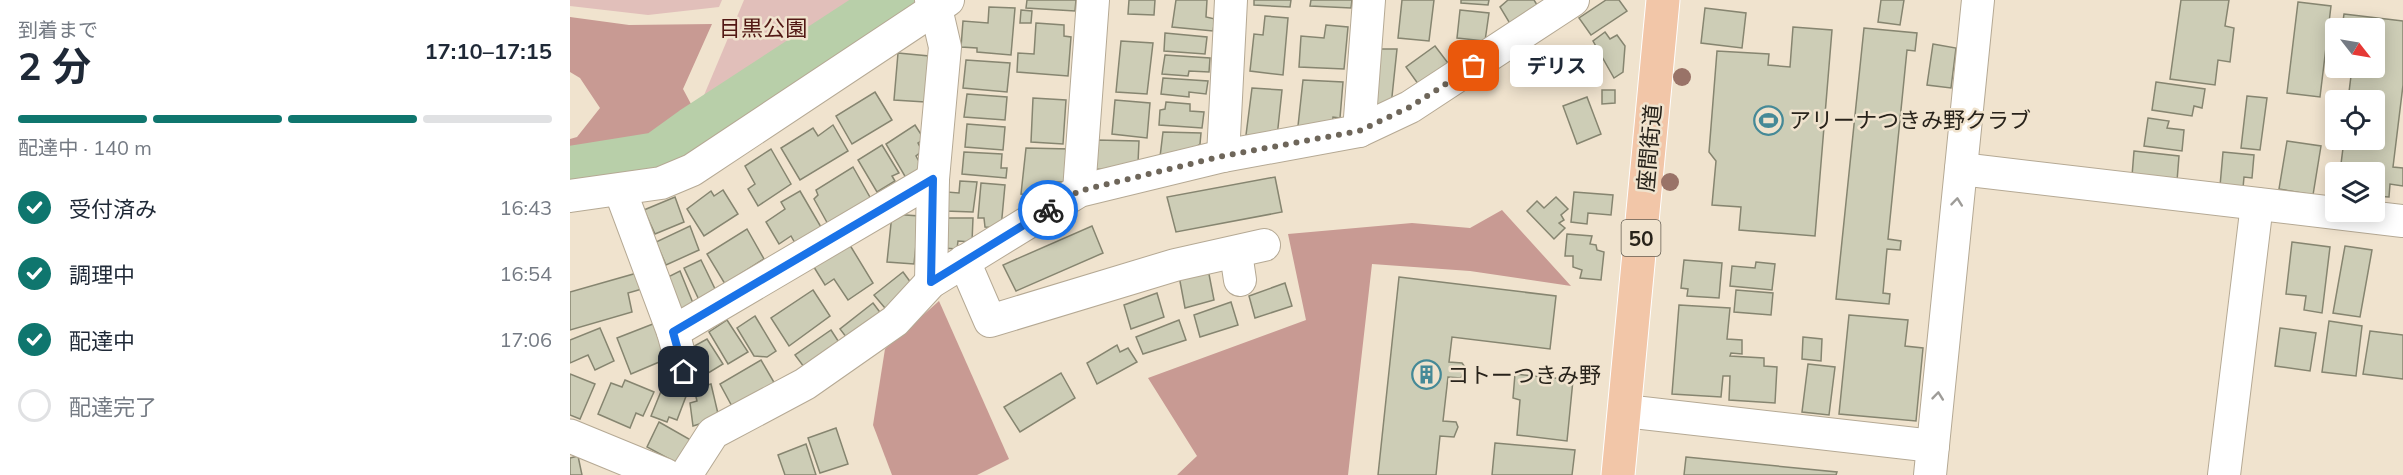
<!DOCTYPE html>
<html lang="ja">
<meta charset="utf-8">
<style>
:root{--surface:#fff;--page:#f2f2f3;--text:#1f2937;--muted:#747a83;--line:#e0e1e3;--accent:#0f766e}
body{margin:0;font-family:Mulish,"Noto Sans JP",sans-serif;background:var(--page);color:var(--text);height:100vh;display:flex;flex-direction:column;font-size:22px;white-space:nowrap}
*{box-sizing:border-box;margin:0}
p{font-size:20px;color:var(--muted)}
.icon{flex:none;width:33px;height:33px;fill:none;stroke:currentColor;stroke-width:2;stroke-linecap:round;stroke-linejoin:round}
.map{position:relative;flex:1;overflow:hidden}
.panel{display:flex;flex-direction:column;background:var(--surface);width:570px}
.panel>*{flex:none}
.needle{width:39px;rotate:121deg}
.fabs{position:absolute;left:1755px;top:18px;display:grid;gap:12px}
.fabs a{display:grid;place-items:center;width:60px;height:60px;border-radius:6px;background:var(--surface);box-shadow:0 3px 15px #0003;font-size:30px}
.pin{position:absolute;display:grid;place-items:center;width:51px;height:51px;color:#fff;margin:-26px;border-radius:12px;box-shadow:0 3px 9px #0006}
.courier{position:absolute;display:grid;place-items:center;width:60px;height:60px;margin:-30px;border:4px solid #1a73e8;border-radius:50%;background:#fff;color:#222;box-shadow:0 2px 8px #0007}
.bubble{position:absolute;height:42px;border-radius:6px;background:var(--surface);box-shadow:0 3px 15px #0003;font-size:20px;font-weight:700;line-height:42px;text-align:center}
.headline em{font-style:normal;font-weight:700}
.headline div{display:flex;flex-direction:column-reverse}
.headline{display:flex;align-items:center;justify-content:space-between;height:102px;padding:0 18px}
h1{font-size:39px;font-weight:700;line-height:45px}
.bar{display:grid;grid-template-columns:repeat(4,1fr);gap:9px 6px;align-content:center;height:72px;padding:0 18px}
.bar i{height:8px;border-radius:4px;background:var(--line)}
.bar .current{background:var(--accent)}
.bar p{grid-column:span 4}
ol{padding:0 18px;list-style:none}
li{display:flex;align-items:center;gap:18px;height:66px}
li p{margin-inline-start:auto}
li .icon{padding:6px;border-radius:50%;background:var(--accent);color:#fff;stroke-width:4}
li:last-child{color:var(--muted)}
li i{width:33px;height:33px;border:3px solid var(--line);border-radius:50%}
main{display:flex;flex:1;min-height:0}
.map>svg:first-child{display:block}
.green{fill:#e1bfba}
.forest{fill:#c89a93}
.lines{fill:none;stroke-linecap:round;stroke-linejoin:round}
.river{stroke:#b8cfa9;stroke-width:50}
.building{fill:#cdcdb6;stroke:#868570;stroke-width:1.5}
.minor-casing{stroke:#b5a994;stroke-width:34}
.tertiary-casing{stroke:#b5a994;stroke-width:35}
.primary-casing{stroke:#fff;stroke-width:35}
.minor{stroke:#fff;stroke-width:32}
.tertiary{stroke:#fff;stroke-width:33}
.primary{stroke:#f2c6a8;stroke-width:33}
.tree{fill:#997368}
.oneway{stroke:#9e9c98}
.done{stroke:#6e665a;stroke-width:6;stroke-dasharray:0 10.8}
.route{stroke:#1a73e8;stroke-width:8}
.labels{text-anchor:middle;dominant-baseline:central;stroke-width:5;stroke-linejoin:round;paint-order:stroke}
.shield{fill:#f0e3ce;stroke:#645d51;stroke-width:1.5}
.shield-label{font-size:21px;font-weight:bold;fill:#28231b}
.park-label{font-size:22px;fill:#521814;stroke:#f0e3ce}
.poi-label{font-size:22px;fill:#28231b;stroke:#f0e3ce;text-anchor:start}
.street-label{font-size:22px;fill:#28231b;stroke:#f0e3ce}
</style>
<main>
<section class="panel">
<div class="headline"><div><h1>2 分</h1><p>到着まで</p></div><em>17:10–17:15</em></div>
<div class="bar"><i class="current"></i><i class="current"></i><i class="current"></i><i></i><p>配達中 · 140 m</p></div>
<ol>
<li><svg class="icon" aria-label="check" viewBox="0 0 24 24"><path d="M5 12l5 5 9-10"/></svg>受付済み<p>16:43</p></li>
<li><svg class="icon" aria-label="check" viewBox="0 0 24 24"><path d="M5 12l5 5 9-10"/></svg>調理中<p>16:54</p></li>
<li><svg class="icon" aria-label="check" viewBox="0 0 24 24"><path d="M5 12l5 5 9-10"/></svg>配達中<p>17:06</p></li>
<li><i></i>配達完了</li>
</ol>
</section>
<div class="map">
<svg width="1833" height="475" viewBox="0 0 1833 475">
<rect width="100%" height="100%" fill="#f0e3ce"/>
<g class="green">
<path d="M0,0H152L149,7L78,15L0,6Z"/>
<path d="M174,0H286L132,100Z"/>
</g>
<g class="forest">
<path d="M0,17L59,25L142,24L113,89L128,117L84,142L0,160V139L7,137L30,108L10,78L0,72Z"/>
<path d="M932,210L1001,286L900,271L802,264L778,475H607L627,456L578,378L736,320L718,234L842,223L900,228Z"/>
<path d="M369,301L439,459L407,475H322L303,425L315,349Z"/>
</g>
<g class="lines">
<path class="river" d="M0,171L88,157L124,131L325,0"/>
</g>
<g class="building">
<path d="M457,0H506L505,11L456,8Z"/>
<path d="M559,0H585L584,15L558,14Z"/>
<path d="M606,0H637L636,17L645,19L643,31L602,27Z"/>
<path d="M684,0H721L720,7L684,5Z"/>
<path d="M741,0H782L781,8L740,6Z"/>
<path d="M832,0H864L859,41L828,38Z"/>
<path d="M891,0H919L918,5L891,3Z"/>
<path d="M938,0H964L969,8L942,27L930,7Z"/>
<path d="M1036,0H1049L1057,11L1021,35L1009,18Z"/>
<path d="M1311,0H1334L1330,25L1308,22Z"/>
<path d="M1611,0H1659L1655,26L1664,28L1660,62L1648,60L1645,85L1600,79Z"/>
<path d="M1728,2L1761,6L1750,97L1717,93Z"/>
<path d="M419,7L445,8L441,55L407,52V48L391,47L393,21L418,23Z"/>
<path d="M1135,8L1176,13L1172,48L1131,43Z"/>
<path d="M451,10L462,11L461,23H450Z"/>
<path d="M890,10L919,13L915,41L887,38Z"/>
<path d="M1774,14L1833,21V85L1823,167L1833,168V186L1820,184L1819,197L1804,196V172H1770L1774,140H1804V100H1778L1782,68H1804V28H1772Z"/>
<path d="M695,16L718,18L713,75L680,71L684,34L693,35Z"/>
<path d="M466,23L494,25V36L501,37L498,76L447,72L448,53L464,54Z"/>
<path d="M756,25L778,27L774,69L729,67L731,36L754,38Z"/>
<path d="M1223,27L1262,30L1245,236L1169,230L1171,207L1142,205L1146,161L1139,152L1147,51L1199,54L1198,65L1220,67Z"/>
<path d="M1294,28L1347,33L1345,51L1337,50L1318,239L1331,241L1330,250L1317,249L1313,293L1320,294L1319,304L1266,299Z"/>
<path d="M1035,32L1040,39L1047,35L1055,46L1053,72L1044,78L1023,41Z"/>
<path d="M595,33L637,37L635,54L594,51Z"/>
<path d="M551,41L583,43L577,94L546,92Z"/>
<path d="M1363,44L1386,48L1381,88L1357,85Z"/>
<path d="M865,46L881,67L851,88L836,67Z"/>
<path d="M809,49H827L821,106H803Z"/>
<path d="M328,53L359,56L355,102L324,100Z"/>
<path d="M595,55L640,58L639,72L619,71L618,76L592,74Z"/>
<path d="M396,60L440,63L437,92L393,88Z"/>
<path d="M593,78L638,81L636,94L619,92V97L591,94Z"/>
<path d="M733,80L773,82L770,118L763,117L762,125L728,126Z"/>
<path d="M1586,82L1635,89L1632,108L1624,106L1622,116L1582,110Z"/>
<path d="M682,88L712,90L707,137L676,135Z"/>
<path d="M1032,90H1045V103L1032,104Z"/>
<path d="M305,92L322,120L282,144L266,116Z"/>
<path d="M397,94L437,97L435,120L394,117Z"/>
<path d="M1677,96L1697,98L1690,150L1671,148Z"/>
<path d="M1017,97L1031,134L1007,144L993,106Z"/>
<path d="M463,98L496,100L493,144L461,142Z"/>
<path d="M545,100L580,103L577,138L542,134Z"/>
<path d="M596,102L620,104V111L634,112L632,128L589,125L590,110L595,109Z"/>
<path d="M1578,118L1599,121L1597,128L1614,130L1612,151L1574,146Z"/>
<path d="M397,124L435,127L433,150L395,147Z"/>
<path d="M263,125L278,151L230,180L211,148L243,128L248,136Z"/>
<path d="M345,125L354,139L348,143L352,151L346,156L352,167L336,178L316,144Z"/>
<path d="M593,132L631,133L630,144L610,158L590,157Z"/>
<path d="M526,140L569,141L568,163L539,170L525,169Z"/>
<path d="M1717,141L1751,146L1743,195L1709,189Z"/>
<path d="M312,145L329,173L322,176L325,181L307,192L288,160Z"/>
<path d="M456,148L500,149L497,182H476L475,197L451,194Z"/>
<path d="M201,149L221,184L188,206L178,189L185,184L175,166Z"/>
<path d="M1564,151L1609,156L1607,181L1562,176Z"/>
<path d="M394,152L432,154L431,168H437L436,178L392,174Z"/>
<path d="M1653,152L1684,155L1682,178L1674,177L1673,188L1650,186Z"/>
<path d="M283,167L301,199L259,226L244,199L248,195L246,190Z"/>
<path d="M705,177L712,212L606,232L597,197Z"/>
<path d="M390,181L407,182L403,212L375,211L377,192L389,193Z"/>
<path d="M411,183L435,185L431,228L415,227L414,218H408Z"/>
<path d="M153,190L168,214L134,236L117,209L141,191L144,196Z"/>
<path d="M230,191L251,227L225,243L221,236L209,244L196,222L215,209L211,202Z"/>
<path d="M1004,192L1043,195L1041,215L1018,213L1017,224L1001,222Z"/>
<path d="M105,197L114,222L85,234L74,210Z"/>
<path d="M986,197L998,209L991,215L994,220L989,223L995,228L984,239L957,211L967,201L974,208Z"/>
<path d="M322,214L349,216L344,264L317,262Z"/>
<path d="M375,218H403L402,242L388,241L387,249L373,248Z"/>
<path d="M120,226L129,250L96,265L86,242Z"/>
<path d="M522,226L533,253L446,291L433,265Z"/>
<path d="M177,229L194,259L155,284L137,254Z"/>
<path d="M997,234L1022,236L1020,244L1026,245L1027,250L1034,252L1031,280L1010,278L1012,270L1003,267V256H995Z"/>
<path d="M278,242L303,283L278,300L264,279L255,285L242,264Z"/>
<path d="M1722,242L1760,247L1752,313L1734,310L1736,296L1716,294Z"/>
<path d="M1775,246L1802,250L1790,317L1763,313Z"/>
<path d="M131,260L147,293L130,302L114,268Z"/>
<path d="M1114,260L1152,263L1149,298L1117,296L1118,289L1111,288Z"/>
<path d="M1186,262L1205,264L1202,290L1160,286L1162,266L1185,268Z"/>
<path d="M638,269L644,300L615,308L609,276Z"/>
<path d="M110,271L125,308L108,314L94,279Z"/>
<path d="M333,272L347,291L320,314L304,295Z"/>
<path d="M67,273L72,289L58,293L62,312L0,330V292Z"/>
<path d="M829,277L986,296L980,349L882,337L879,362L892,363L895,367L891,378L878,377L873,421L886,422L888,427L884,437L870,436L866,475H808Z"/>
<path d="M715,283L722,306L685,318L679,296Z"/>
<path d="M243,290L260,316L219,346L201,318Z"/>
<path d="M1166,290L1203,293L1201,315L1164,312Z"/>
<path d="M587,293L594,317L561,329L554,305Z"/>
<path d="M661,302L668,325L630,337L624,315Z"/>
<path d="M303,303L315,319L283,346L270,329Z"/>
<path d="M1109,305L1160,308L1157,339L1172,340V354L1161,353L1160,356L1194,358V366L1207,367L1205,403L1159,400L1160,376H1153L1151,397L1102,394Z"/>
<path d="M1279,315L1338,320L1335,346L1353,348L1346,421L1269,414Z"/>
<path d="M185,316L206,351L197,357L184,356L167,328Z"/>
<path d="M157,320L178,352L158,364L139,332Z"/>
<path d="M609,320L616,340L573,354L566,337Z"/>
<path d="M1759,321L1792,326L1786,376L1752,372Z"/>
<path d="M88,322L101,357L61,374L47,338Z"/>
<path d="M30,328L44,361L25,370L18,355L0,363V340Z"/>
<path d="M1710,328L1746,333L1740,371L1705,366Z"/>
<path d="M261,330L274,350L240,375L225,355Z"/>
<path d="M1800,331L1833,335V379L1793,374Z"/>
<path d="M1233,337L1252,339L1251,361L1232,359Z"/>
<path d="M137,339L153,364L135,375L119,349Z"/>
<path d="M547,345L550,352L558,348L567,362L527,384L517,363Z"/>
<path d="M191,360L205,384L164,410L150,384Z"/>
<path d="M1238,364L1265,367L1259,415L1232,412Z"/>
<path d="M491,373L505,398L450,432L434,407Z"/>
<path d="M0,374L25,384L10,419L0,415Z"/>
<path d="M945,374L1003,380L997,441L947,435L950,400L943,398Z"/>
<path d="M96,379L111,384L110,387L118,391L107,420L99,417L97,422L81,416Z"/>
<path d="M55,380L84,392L73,416L66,413L60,428L28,414L41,383L52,387Z"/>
<path d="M141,384L149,418L123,426L120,403L127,401L124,389Z"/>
<path d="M89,422L126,443L114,467L77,447Z"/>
<path d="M266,428L278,464L250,473L238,438Z"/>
<path d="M925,443L1005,450L1002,475H922Z"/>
<path d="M236,444L246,475H215L208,455Z"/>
<path d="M8,456L12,475H0V458Z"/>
<path d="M1116,457L1267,472L1266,475H1114Z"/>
</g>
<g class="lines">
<defs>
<g id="minor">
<path d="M789,131L799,0"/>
<path d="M653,156L661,0"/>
<path d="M1391,169L1833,221"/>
<path d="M50,190L103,332L363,179"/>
<path d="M509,191L523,0"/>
<path d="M0,196L91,183L122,170L378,0"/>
<path d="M666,253L670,280"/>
<path d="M394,261L420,321L605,265L694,245"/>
<path d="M361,282L363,179L375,47L366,8L361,0"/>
<path d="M103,332L114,372"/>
<path d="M1055,411L1363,446"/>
<path d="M116,475L143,433L235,384L325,321L361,282L509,191L653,156L789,131L840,107L1003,0"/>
<path d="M1360,475L1408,0"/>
<path d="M1654,475L1687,204"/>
</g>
<path id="tertiary" d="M0,436L95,475"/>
<path id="primary" d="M1048,475L1093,0"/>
</defs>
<use href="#minor" class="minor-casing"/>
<use href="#tertiary" class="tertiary-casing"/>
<use href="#primary" class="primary-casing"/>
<use href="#minor" class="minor"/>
<use href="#tertiary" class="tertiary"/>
<use href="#primary" class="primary"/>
</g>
<g class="tree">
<circle cx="1112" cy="77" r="9"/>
<circle cx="1100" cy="182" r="9"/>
</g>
<defs><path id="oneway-chevron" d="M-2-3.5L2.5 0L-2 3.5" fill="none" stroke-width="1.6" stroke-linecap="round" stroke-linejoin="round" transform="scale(1.5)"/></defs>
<g class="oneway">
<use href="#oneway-chevron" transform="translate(1387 202) rotate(-84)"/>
<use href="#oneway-chevron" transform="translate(1368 396) rotate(-84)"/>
</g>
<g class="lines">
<path class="done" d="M478,210L509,191L653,156L789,131L840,107L904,66"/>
<path class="route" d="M114,372L103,332L363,179L361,282L478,210"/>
</g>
<defs>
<symbol id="stadium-ring" viewBox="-11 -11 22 22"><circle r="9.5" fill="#f0e3ce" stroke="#458997" stroke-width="1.5"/><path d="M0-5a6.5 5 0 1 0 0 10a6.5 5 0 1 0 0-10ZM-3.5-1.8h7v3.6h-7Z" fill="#458997"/></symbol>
<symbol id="building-ring" viewBox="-11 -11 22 22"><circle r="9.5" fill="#f0e3ce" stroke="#458997" stroke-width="1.5"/><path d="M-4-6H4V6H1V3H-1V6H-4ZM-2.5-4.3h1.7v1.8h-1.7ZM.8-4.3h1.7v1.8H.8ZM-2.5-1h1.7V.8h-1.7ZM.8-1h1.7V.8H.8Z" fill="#458997"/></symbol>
</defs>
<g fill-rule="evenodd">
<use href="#stadium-ring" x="1182" y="104" width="33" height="33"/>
<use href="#building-ring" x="840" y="358" width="33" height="33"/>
</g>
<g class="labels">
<rect class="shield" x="1051.5" y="220" width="39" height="36" rx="4.5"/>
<g class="shield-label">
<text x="1071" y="238">50</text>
</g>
<g class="park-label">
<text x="193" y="28">目黒公園</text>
</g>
<g class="poi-label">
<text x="1219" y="120">アリーナつきみ野クラブ</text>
<text x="877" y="375">コトーつきみ野</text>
</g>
<g class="street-label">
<text transform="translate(1079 148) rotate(-85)">座間街道</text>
</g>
</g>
</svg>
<div class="fabs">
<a><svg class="needle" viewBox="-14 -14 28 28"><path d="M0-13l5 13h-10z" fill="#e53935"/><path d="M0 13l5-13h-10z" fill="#747a83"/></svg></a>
<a><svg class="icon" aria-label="locate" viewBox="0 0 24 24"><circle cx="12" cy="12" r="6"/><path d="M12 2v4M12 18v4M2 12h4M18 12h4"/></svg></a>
<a><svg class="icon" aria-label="layers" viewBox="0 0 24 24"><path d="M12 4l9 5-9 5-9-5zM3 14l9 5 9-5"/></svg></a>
</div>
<div class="pin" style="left:904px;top:66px;background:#ea580c"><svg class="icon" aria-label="bag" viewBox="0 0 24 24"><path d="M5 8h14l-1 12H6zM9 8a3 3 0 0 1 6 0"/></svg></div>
<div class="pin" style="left:114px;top:372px;background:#1f2937"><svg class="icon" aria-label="home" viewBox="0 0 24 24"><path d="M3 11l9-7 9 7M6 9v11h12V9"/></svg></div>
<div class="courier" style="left:478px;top:210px"><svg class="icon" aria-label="bike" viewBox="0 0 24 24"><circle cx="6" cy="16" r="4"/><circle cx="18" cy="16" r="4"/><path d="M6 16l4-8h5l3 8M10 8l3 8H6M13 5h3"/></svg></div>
<div class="bubble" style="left:940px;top:45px;width:93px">デリス</div>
</div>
</main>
